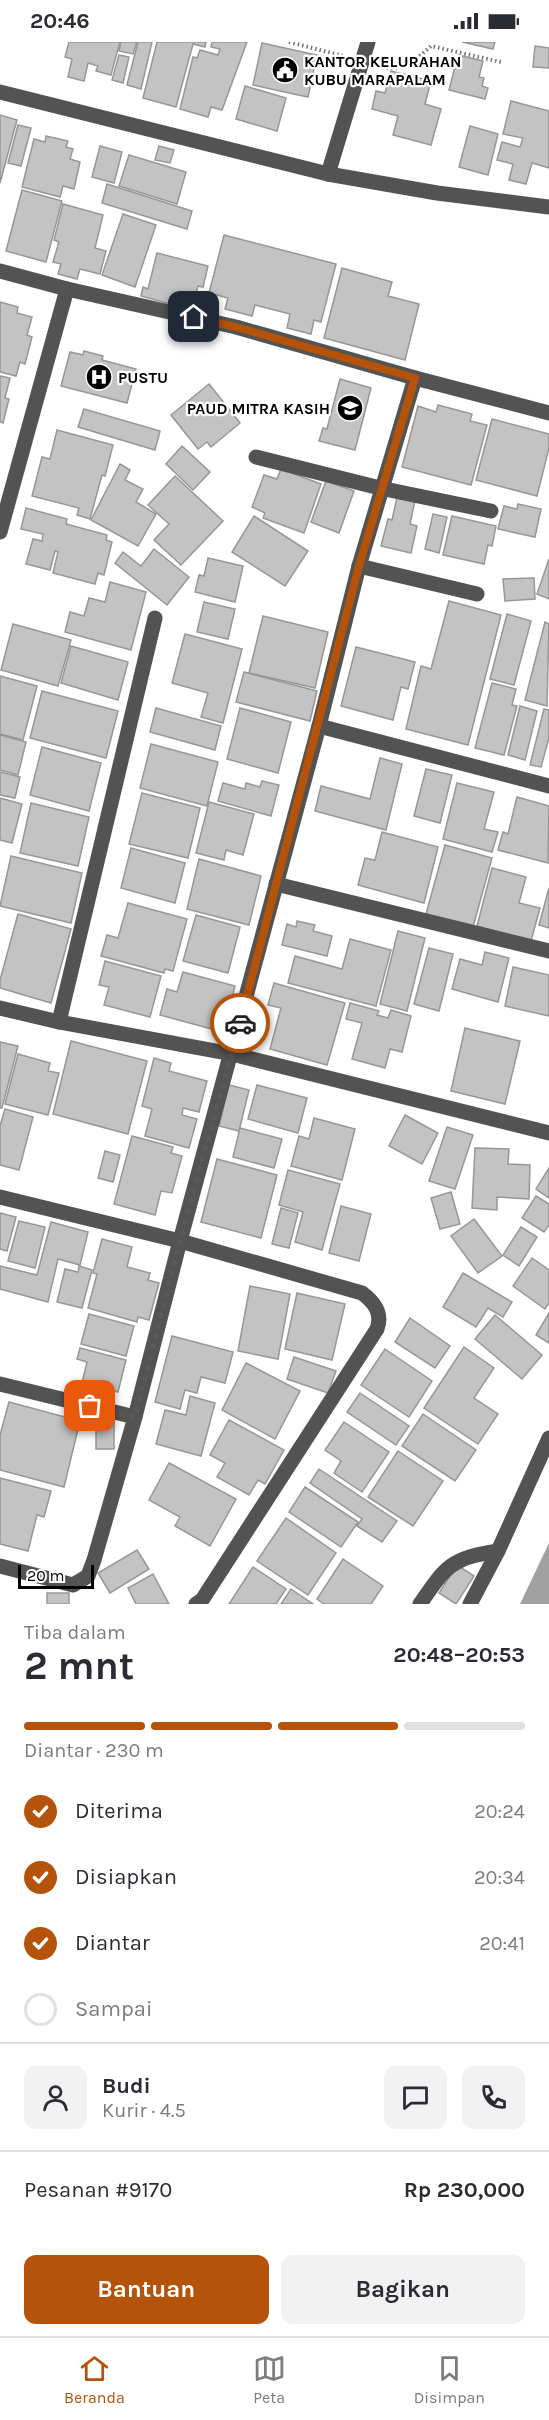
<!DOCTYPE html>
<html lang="id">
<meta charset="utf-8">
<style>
:root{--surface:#fff;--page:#f2f2f3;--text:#2b2b33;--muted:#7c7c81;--line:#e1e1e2;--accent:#b45309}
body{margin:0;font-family:Karla,sans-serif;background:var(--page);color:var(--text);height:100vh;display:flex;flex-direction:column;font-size:22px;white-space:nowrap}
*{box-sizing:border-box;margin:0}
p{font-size:20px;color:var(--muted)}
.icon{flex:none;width:33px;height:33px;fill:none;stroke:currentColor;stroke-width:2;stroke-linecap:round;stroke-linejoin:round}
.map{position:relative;height:1562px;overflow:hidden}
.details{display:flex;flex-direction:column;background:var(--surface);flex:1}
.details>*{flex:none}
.scale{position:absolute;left:18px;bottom:15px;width:76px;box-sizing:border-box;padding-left:6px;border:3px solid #000;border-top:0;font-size:16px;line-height:21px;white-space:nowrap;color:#000;-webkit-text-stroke:4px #fff;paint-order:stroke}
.pin{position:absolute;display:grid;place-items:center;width:51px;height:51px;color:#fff;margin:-26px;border-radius:12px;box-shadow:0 3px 9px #0006}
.courier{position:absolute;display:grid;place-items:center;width:60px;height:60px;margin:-30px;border:4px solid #b45309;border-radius:50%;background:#fff;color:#222;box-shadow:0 2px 8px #0007}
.summary em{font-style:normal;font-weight:700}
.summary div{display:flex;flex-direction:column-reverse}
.summary{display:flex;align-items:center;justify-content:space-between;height:102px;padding:0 24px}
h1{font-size:39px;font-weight:700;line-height:45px}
.bar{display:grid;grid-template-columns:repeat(4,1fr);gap:9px 6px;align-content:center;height:72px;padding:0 24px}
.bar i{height:8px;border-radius:4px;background:var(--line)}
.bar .active{background:var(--accent)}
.bar p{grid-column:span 4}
.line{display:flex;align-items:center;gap:15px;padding:0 24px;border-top:2px solid var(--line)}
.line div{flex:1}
.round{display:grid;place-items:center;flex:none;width:63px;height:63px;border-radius:12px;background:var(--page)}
ol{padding:0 24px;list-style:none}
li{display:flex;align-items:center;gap:18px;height:66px}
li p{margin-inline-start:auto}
li .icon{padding:6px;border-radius:50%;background:var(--accent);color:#fff;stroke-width:4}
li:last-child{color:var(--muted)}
li i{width:33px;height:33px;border:3px solid var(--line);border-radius:50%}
.action{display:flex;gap:12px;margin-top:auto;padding:12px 24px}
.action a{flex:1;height:69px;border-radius:12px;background:var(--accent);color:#fff;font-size:24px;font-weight:700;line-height:69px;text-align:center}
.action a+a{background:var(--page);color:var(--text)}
.status{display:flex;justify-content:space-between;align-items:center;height:42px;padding:0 30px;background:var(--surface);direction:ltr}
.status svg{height:16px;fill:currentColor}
.menu{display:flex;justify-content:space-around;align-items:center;height:84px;border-top:2px solid var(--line);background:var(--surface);font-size:16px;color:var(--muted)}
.menu a{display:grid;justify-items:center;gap:3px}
.menu .active{color:var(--accent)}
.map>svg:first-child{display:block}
.water{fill:#a1a1a1}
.building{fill:#c3c3c3;stroke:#979797;stroke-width:1.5}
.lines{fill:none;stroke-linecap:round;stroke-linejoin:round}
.path{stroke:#757575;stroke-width:4;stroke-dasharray:1.5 3;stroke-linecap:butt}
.minor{stroke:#535353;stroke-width:15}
.done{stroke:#595959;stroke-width:6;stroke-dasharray:0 10.8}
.route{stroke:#b45309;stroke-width:8}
.labels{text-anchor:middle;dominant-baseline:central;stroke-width:4.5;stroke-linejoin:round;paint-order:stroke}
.poi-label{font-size:16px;font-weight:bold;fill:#000;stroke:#fff;text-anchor:start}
</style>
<div class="status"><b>20:46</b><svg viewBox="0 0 49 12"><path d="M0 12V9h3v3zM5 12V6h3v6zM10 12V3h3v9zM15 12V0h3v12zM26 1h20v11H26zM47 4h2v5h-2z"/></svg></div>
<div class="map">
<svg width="549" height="1562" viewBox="0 0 549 1562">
<rect width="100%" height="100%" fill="#fff"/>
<path class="water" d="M549,1501V1562H520Z"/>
<g class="building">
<path d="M69,0H120L111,33L96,29L98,24L88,21L84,39L68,35L72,17L65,15Z"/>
<path d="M121,0H137L133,12L119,9Z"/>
<path d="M138,0H152L141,47L127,43Z"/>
<path d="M157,0H206L205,5L193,2L176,65L143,56Z"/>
<path d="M212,0H247L222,68L211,65L208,75L180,67L193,15L197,16L200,8L218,13L220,7L211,5Z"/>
<path d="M462,0H495L493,7Z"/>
<path d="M262,1L317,13L308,55L253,43Z"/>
<path d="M535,4L549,6V26L533,25Z"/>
<path d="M119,13L129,15L123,41L112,38Z"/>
<path d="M458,13L483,19L479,35L484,36L482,44L488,46L485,57L449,48Z"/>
<path d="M391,29L431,39L425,62L441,67L431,103L393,93L398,74L372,67L376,49L385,51Z"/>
<path d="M245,44L286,56L277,89L236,77Z"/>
<path d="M511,59L549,69V126L532,121L526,142L509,138L513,122L497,118L502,100L520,105L523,96L503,92Z"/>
<path d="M0,73L17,78L0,141Z"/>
<path d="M18,83L31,86L21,124L8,121Z"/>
<path d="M470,84L498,92L488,133L459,125Z"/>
<path d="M46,94L68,99L66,105L73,107L70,117L80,120L74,147L63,144L60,155L22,145L34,97L45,100Z"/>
<path d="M100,104L122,110L114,141L92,135Z"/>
<path d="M159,104L174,108L170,121L155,118Z"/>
<path d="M129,113L186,130L177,162L119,144Z"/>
<path d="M107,142L192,169L187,187L102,161Z"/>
<path d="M22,148L62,159L46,220L6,209Z"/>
<path d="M63,162L103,173L95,206L106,209L100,232L80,227L77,237L58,232L61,222L53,220L59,200L54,198Z"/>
<path d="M123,172L156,183L135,245L102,233Z"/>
<path d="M224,193L336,222L321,280L314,278L311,292L287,286L290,272L255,263L252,274L225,267L228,256L209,251Z"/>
<path d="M157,211L208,224L203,245L198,244L192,268L141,254L143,245L148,247Z"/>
<path d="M342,226L392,240L388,254L419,262L405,318L324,296Z"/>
<path d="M0,260L18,265L17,271L32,275L27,293L32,295L25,322L20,320L16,334L0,330Z"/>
<path d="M84,309L103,314L102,318L136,327L127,361L61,344L70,310L83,313Z"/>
<path d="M0,334L10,336L5,356L9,357L3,381L0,380Z"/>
<path d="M340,337L371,346L355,408L319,399L323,386L327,387Z"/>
<path d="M209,342L240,381L211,405L207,400L198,407L171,373Z"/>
<path d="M438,363L472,372L470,379L487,383L471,443L402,425L418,364L436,370Z"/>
<path d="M84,367L160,389L155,408L78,385Z"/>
<path d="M492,377L549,392V406L537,454L476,438Z"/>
<path d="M57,388L113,403L105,434L102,433L90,477L77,473L79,466L32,454L42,415L50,417Z"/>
<path d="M182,404L210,430L193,448L166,422Z"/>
<path d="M120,422L130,428L125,438L143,447L136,460L156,472L138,504L91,478Z"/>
<path d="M281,427L321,442L304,491L263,476L265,471L252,465L264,433L277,437Z"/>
<path d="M175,434L223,479L181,523L154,498L169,482L148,463Z"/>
<path d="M326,439L354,449L339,491L311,480Z"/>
<path d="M397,455L415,459L410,482L417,484L411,511L381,504L388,477L392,478Z"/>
<path d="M518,462L541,467L535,495L498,487L504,464L517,467Z"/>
<path d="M26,466L67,477L66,482L107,493L106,498L112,500L104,533L98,531L95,542L53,531L58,510L55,509L50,528L26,522L33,497L42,499L43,492L21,487Z"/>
<path d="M433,472L447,475L439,511L425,507Z"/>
<path d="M254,474L308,509L285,544L232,510Z"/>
<path d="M452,474L496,484L492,504L488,503L484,522L443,513Z"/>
<path d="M154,507L189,535L167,563L115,521L123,510L141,524Z"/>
<path d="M208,516L243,524L235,560L195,550L199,533L204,534Z"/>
<path d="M549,517V557L537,552Z"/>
<path d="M534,536L535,557L505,559L503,537Z"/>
<path d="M110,540L146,550L131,608L65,590L70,570L84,574L89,556L105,560Z"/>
<path d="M449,559L501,573L468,703L406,687L421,624L431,627Z"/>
<path d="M204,560L235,567L228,597L197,590Z"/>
<path d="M507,572L531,579L514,643L490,637Z"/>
<path d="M263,574L328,590L315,646L249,631Z"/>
<path d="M545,580L549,582L547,664L525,658Z"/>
<path d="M13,582L71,598L58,644L1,628Z"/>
<path d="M185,592L242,607L223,681L201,675L208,651L172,641Z"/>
<path d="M71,604L128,620L118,658L61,641Z"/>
<path d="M356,605L415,620L408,647L401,645L393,678L341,664Z"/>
<path d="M244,630L317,649L310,679L236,660Z"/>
<path d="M0,634L37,644L23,698L0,692Z"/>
<path d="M492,641L516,647L512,663L517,664L504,713L475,706Z"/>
<path d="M42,649L118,669L106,716L30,696Z"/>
<path d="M520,664L537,669L525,718L508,713Z"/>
<path d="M156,666L221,684L215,708L150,690Z"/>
<path d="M240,666L291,680L278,731L227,717Z"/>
<path d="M544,667L549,668V696L541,725L530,723Z"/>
<path d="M0,693L26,700L18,733L0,728Z"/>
<path d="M151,702L218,720L207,764L140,746Z"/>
<path d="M42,705L101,721L89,769L30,753Z"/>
<path d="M380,716L402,722L386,788L315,769L321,744L370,757Z"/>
<path d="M426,727L452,733L440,781L414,774Z"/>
<path d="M0,730L20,735L15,756L0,753Z"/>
<path d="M262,739L279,743L271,774L218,759L223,741L245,747L246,741L260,745Z"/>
<path d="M457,741L494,750L484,787L498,790L492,810L443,797Z"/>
<path d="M142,751L200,766L188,816L129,802Z"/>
<path d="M517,755L549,764L548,821L498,808L503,790L508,792Z"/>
<path d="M0,756L22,762L12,801L0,798Z"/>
<path d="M209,760L254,772L243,813L226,808L224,818L196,811Z"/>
<path d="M31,761L89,775L78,824L20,811Z"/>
<path d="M382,790L438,805L424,861L358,843L365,816L375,818Z"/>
<path d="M445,803L492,816L473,885L426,872Z"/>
<path d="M131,806L185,821L175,861L121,846Z"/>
<path d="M11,814L82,831L71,881L0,864Z"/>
<path d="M199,817L261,834L249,883L187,867Z"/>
<path d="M492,826L526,835L519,861L540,866L531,899L477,884Z"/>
<path d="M549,846V886L539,883Z"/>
<path d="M128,861L187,877L173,929L165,927L164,931L101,914L107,893L118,896Z"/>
<path d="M18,872L71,887L51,961L0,946V938Z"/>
<path d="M196,873L240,885L228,931L183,919Z"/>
<path d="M297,879L315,883L313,889L332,894L327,914L282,903L287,882L296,885Z"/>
<path d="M398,889L425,896L407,969L380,962Z"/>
<path d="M350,897L391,908L376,964L288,941L295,914L342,927Z"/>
<path d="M429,906L453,912L439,969L414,962Z"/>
<path d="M485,910L509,916L498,960L452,947L460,917L482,923Z"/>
<path d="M105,919L161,934L150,975L104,963L109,945L99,943Z"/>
<path d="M513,925L549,933V974L505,964Z"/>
<path d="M183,930L235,944L223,990L160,973L167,947L177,950Z"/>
<path d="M274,941L345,961L327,1023L270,1007L281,966L268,963Z"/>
<path d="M350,961L379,969L377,973L388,976L391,968L411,974L402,1010L390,1007L385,1026L352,1017L362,981L346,977Z"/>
<path d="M465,986L520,999L505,1062L451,1049Z"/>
<path d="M71,999L147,1019L128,1092L53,1072Z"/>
<path d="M0,1000L18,1004L2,1066H0Z"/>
<path d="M18,1012L50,1021L48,1029L59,1031L48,1073L5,1062Z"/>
<path d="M154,1016L171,1021L169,1029L207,1039L199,1070L183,1066L182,1073L197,1077L189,1106L145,1094L152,1067L142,1064Z"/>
<path d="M229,1043L249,1048L239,1089L219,1084Z"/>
<path d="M257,1043L307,1056L298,1091L248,1077Z"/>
<path d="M5,1067L33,1075L19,1128L0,1123V1084Z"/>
<path d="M405,1073L438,1091L422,1122L389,1104Z"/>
<path d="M314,1076L355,1087L342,1138L291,1124L299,1094L309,1097Z"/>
<path d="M447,1085L473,1093L455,1147L429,1139Z"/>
<path d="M240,1086L282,1097L274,1126L233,1115Z"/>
<path d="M132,1094L173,1105L171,1111L182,1114L172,1151L161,1149L155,1173L114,1162Z"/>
<path d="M475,1106L509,1107L508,1122L530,1123L529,1157L497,1155V1168L472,1166Z"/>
<path d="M105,1109L120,1113L113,1140L98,1136Z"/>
<path d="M217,1117L277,1133L261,1196L201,1180Z"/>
<path d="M549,1126V1156L536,1147Z"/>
<path d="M288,1128L340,1142L322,1208L295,1200L303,1170L279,1163Z"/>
<path d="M451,1150L460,1182L440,1187L431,1156Z"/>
<path d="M536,1154L549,1162V1183L544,1190L522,1176Z"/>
<path d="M341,1164L371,1172L359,1219L329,1211Z"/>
<path d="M281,1166L298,1171L289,1206L272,1202Z"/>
<path d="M0,1171L16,1175L7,1209L0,1207Z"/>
<path d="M474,1177L502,1214L478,1231L451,1194Z"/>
<path d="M19,1179L45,1185L35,1226L8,1219Z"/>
<path d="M51,1180L88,1190L80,1223L58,1217L48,1260L0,1247V1224L37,1233Z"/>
<path d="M521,1185L537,1195L519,1224L503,1213Z"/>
<path d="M102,1197L132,1205L127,1225L150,1231L148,1238L159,1241L149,1278L138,1275L137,1280L88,1266L97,1232L93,1231Z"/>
<path d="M532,1216L549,1228V1261L545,1267L513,1244Z"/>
<path d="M79,1224L92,1228L82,1266L57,1260L65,1227L78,1230Z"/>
<path d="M463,1231L512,1260L503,1275L488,1266L476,1285L443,1265Z"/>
<path d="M250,1244L290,1252L278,1317L238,1309Z"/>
<path d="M297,1251L345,1262L332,1318L285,1307Z"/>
<path d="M549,1271V1301L536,1293Z"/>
<path d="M89,1272L134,1284L126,1314L81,1302Z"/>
<path d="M495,1273L542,1313L522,1337L475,1297Z"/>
<path d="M410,1276L450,1304L435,1326L395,1300Z"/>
<path d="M172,1294L233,1310L225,1341L201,1335L197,1351L185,1348L180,1367L155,1360Z"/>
<path d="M464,1305L494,1326L474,1356L498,1372L478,1402L424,1366Z"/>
<path d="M80,1306L126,1318L118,1350L82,1341L87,1320L77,1317Z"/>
<path d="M385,1307L432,1339L409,1375L361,1343Z"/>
<path d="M294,1315L336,1329L328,1351L287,1337Z"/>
<path d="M246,1321L300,1349L275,1397L222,1368Z"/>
<path d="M360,1351L409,1384L396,1403L347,1370Z"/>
<path d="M190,1354L215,1361L201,1414L156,1402L165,1368L186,1373Z"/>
<path d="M9,1360L80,1379L64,1445L0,1428V1393Z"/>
<path d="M423,1372L476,1408L455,1439L402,1404Z"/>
<rect x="96" y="1376" width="18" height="31"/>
<path d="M229,1378L284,1408L265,1442L258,1438L249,1453L217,1435L225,1421L210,1413Z"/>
<path d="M344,1380L389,1410L362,1450L334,1431L341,1419L325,1408Z"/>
<path d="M398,1409L443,1439L413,1484L368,1455Z"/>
<path d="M169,1421L236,1457L210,1504L175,1484L180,1475L149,1458Z"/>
<path d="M319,1427L397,1479L382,1500L357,1484L362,1477L310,1441Z"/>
<path d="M0,1436L51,1449L44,1475L37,1473L28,1509L0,1502Z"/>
<path d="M305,1445L358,1480L341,1505L289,1470Z"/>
<path d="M286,1476L336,1511L308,1553L257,1519Z"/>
<path d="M137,1508L149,1527L110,1551L98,1531Z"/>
<path d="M343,1517L383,1544L371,1562H324L317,1557Z"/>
<path d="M457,1523L474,1534L456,1562L439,1551Z"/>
<path d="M253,1525L286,1547L276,1562H229Z"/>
<path d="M153,1532L169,1562H136L128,1546Z"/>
<path d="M291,1547L313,1562H281Z"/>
<rect x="47" y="1551" width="22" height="11"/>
</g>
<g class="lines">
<g class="path">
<path d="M289,0L343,14"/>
<path d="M382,25C402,30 417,17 431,4L501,20"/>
</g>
<g class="minor">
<path d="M0,50L328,132L437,151L549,165"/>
<path d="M328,132L368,0"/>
<path d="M0,229L67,247L236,285L415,336L549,371"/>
<path d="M256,415L380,446L491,469"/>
<path d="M0,490L67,247"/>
<path d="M359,524L477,552"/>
<path d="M319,684L549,744"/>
<path d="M276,842L549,909"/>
<path d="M0,966L59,980L232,1012L549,1091"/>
<path d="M59,980L155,576"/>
<path d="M0,1155L180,1199L362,1251C374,1260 383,1271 377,1287L202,1558L196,1562"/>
<path d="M0,1342L135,1375"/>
<path d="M0,1524L73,1543L88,1534L94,1518L135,1375L180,1199L319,684L359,524L415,336"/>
<path d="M420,1562C446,1524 451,1516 498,1509"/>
<path d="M470,1562L498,1509L549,1396"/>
</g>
</g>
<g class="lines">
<path class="done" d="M90,1364L135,1375L180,1199L240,981"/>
<path class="route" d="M194,275L236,285L415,336L359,524L240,981"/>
</g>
<defs>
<symbol id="civic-disc" viewBox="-11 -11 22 22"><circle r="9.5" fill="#000" stroke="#fff"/><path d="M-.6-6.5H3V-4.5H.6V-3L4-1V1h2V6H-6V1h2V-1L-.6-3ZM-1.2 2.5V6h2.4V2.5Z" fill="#fff"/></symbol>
<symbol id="hospital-disc" viewBox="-11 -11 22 22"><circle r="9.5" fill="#000" stroke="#fff"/><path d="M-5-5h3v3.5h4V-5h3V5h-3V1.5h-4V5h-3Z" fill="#fff"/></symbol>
<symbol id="school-disc" viewBox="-11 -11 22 22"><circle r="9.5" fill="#000" stroke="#fff"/><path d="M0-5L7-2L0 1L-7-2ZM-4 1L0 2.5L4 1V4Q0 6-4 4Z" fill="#fff"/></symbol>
</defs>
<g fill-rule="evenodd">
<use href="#civic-disc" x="270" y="13" width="30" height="30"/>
<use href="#hospital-disc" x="84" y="320" width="30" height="30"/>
<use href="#school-disc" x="335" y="351" width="30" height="30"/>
</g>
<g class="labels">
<g class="poi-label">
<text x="304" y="19">KANTOR KELURAHAN<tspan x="304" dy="18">KUBU MARAPALAM</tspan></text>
<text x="118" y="335">PUSTU</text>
<text x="330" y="366" text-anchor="end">PAUD MITRA KASIH</text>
</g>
</g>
</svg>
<div class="scale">20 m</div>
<div class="pin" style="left:90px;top:1364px;background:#ea580c"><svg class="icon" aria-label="bag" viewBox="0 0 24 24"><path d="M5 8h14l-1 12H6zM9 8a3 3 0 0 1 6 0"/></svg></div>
<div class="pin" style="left:194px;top:275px;background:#1f2937"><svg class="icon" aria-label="home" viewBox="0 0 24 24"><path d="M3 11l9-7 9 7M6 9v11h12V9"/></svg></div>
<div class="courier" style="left:240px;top:981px"><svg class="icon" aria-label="car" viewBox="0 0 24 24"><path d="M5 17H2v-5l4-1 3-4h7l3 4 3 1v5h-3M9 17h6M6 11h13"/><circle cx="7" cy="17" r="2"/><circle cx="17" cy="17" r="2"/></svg></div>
</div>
<section class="details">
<div class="summary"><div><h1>2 mnt</h1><p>Tiba dalam</p></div><em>20:48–20:53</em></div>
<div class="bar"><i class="active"></i><i class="active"></i><i class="active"></i><i></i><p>Diantar · 230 m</p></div>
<ol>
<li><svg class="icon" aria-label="check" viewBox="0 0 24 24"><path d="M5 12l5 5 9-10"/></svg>Diterima<p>20:24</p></li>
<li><svg class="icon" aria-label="check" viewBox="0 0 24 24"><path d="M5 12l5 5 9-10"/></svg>Disiapkan<p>20:34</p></li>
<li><svg class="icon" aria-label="check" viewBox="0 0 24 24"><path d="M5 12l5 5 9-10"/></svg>Diantar<p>20:41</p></li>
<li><i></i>Sampai</li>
</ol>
<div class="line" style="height:108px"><a class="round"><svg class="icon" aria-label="person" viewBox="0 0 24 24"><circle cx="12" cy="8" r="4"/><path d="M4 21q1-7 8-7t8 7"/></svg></a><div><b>Budi</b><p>Kurir · 4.5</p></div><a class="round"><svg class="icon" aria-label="chat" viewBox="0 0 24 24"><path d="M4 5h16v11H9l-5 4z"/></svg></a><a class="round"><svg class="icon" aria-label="phone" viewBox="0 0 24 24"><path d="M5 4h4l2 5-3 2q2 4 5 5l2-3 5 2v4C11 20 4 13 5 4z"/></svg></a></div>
<div class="line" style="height:78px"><div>Pesanan #9170</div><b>Rp 230,000</b></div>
<div class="action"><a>Bantuan</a><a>Bagikan</a></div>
</section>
<nav class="menu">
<a class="active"><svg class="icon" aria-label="home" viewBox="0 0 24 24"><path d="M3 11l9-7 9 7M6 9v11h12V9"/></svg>Beranda</a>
<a><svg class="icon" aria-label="map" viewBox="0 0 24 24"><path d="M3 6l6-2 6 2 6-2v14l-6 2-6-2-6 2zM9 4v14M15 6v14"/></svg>Peta</a>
<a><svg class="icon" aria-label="saved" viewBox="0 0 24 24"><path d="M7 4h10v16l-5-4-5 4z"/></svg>Disimpan</a>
</nav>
